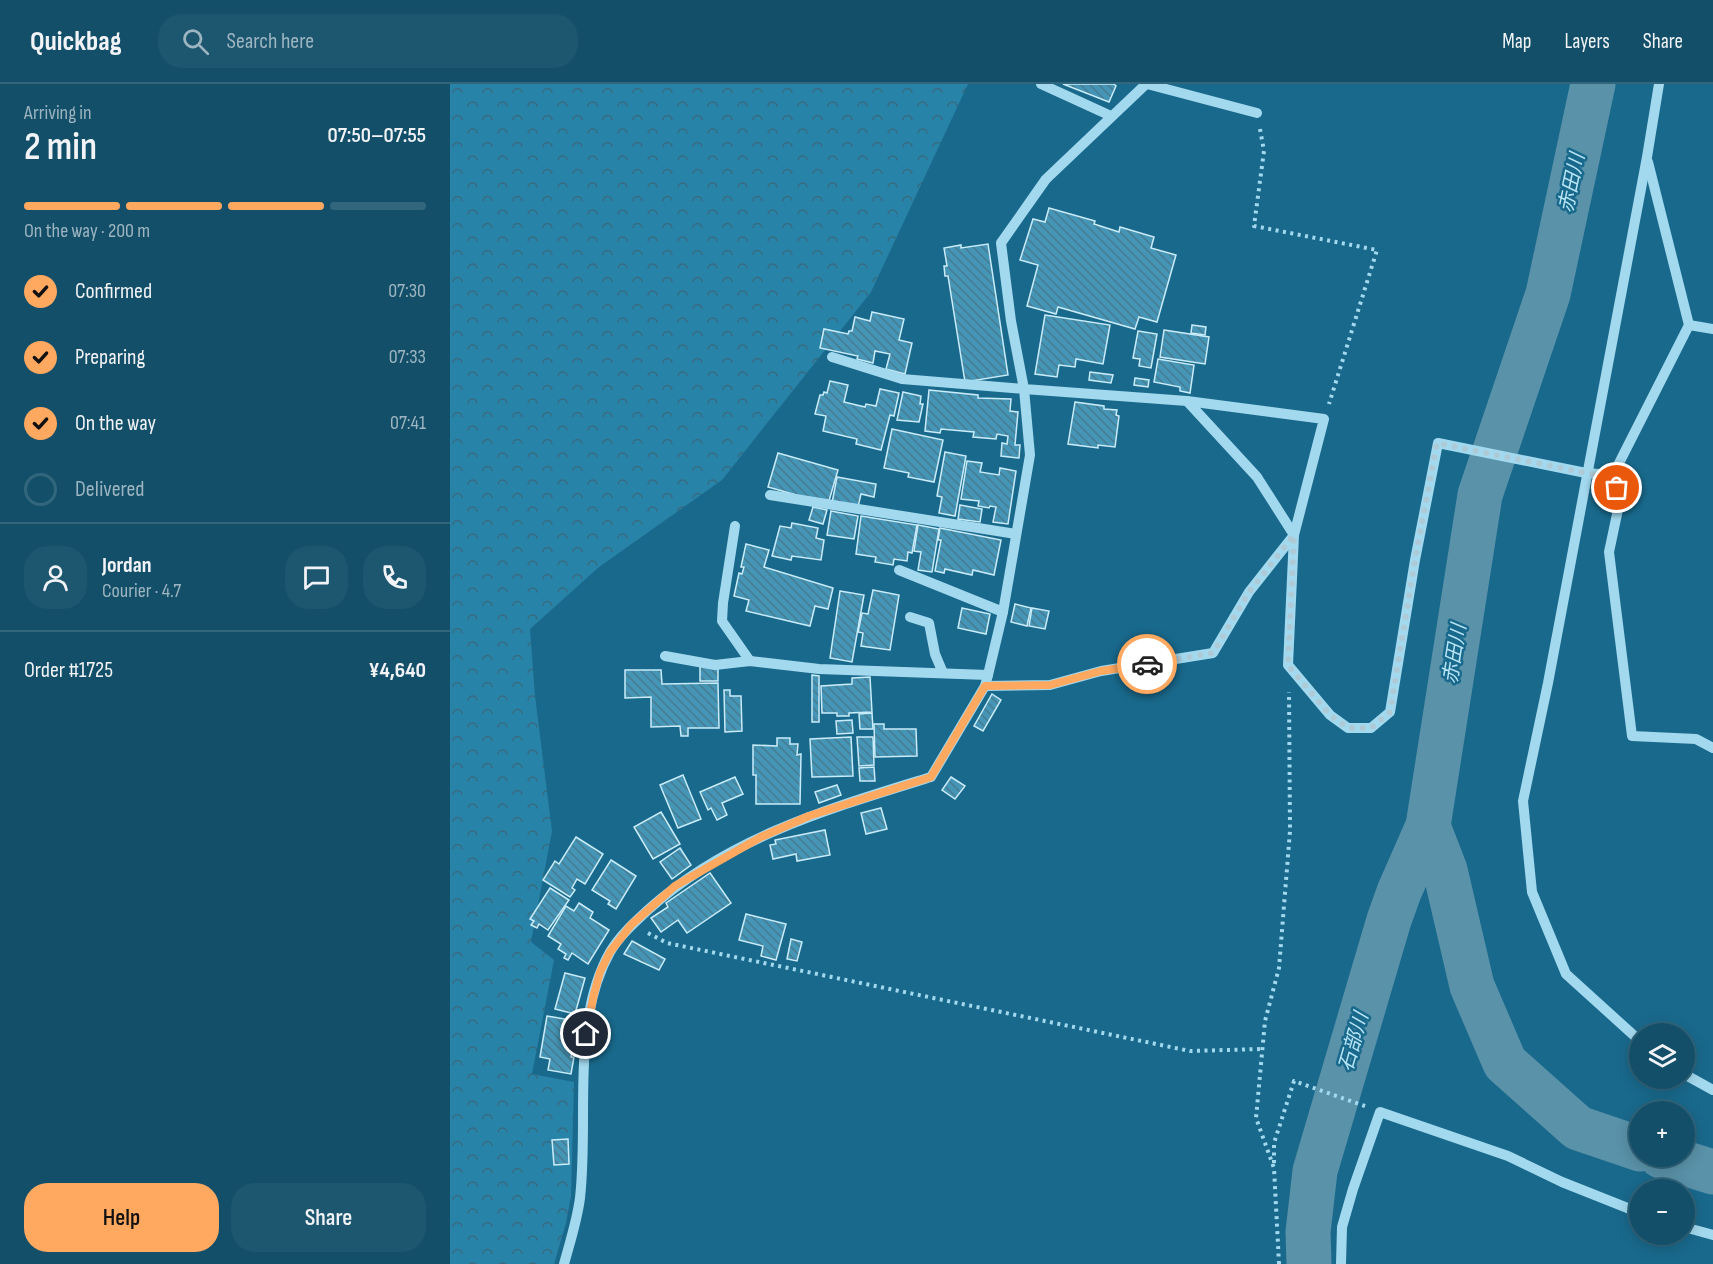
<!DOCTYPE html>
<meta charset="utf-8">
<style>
:root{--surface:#134f69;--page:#1c566f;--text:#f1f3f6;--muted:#9db5c0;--line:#32667d;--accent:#ffa860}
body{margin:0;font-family:"Sofia Sans Condensed","Noto Sans JP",sans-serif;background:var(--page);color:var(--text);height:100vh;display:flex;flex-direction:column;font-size:22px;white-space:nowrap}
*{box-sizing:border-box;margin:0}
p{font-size:20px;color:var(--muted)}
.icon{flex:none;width:33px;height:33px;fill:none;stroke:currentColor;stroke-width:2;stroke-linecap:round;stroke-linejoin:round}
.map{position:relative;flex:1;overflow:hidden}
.panel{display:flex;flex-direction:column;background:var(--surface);width:450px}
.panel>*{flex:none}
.fabs{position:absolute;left:1179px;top:939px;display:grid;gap:12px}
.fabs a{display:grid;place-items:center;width:66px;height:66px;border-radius:50%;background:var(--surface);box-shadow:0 3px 15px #0003,0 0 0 2px var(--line);font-size:30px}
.pin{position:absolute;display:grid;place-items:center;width:51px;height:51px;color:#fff;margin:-26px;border:3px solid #fff;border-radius:50%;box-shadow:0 2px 6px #0007}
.courier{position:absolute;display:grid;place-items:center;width:60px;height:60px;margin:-30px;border:4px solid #ffa860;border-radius:50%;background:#fff;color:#222;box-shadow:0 2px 8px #0007}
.summary em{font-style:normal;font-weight:600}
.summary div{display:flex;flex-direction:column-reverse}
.summary{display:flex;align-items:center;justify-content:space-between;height:102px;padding:0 24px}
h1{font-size:39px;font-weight:600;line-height:45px}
.bar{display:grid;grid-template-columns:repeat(4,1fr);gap:9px 6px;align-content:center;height:72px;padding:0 24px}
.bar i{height:8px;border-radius:4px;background:var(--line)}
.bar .current{background:var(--accent)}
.bar p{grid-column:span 4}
.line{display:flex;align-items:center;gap:15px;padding:0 24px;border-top:2px solid var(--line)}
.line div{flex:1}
.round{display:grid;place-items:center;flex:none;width:63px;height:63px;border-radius:24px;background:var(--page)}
ol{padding:0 24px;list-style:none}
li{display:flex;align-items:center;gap:18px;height:66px}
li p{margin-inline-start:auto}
li .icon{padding:6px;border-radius:50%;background:var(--accent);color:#111;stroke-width:4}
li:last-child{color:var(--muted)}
li i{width:33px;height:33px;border:3px solid var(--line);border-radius:50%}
.button{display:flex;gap:12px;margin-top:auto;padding:12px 24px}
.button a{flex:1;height:69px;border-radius:24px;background:var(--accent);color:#111;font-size:24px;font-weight:600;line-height:69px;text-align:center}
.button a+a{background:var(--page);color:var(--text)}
header{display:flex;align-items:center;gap:36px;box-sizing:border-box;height:84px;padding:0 30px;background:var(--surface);border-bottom:2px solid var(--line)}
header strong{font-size:28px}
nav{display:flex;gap:33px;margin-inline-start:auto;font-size:21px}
.search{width:420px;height:54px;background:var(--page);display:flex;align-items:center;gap:15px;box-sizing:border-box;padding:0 21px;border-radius:24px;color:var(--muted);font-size:22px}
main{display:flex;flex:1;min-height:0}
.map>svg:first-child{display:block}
.forest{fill:url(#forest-crowns)}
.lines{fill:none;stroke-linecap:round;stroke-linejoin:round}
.river{stroke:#5a92a9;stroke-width:45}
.building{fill:url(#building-back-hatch);stroke:#c9ecfa;stroke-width:1.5}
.path{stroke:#a3d9ee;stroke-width:4;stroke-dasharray:3 4.5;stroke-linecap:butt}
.minor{stroke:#a3d9ee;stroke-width:10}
.done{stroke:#aecad7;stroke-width:6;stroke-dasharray:0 10.8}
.route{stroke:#ffa860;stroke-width:8}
.labels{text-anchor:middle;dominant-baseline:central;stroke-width:5;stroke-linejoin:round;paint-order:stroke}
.water-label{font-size:20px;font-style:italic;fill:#b7e5f6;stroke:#19698c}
</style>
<header>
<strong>Quickbag</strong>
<div class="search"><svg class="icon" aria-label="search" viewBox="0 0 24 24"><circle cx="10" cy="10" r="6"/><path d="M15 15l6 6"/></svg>Search here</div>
<nav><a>Map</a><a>Layers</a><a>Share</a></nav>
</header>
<main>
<section class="panel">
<div class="summary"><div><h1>2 min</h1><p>Arriving in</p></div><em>07:50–07:55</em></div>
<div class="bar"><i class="current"></i><i class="current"></i><i class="current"></i><i></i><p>On the way · 200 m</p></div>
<ol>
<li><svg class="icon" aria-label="check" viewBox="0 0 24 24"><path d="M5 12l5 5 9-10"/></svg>Confirmed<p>07:30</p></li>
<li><svg class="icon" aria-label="check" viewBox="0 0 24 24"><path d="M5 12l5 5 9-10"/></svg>Preparing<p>07:33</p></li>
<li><svg class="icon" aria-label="check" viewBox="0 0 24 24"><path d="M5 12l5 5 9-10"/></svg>On the way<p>07:41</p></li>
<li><i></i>Delivered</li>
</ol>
<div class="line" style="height:108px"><a class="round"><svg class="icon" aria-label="person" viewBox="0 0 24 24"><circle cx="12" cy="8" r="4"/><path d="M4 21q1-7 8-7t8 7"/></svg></a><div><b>Jordan</b><p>Courier · 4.7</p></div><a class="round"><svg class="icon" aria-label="chat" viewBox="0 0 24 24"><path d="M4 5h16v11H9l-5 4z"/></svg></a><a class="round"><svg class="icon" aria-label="phone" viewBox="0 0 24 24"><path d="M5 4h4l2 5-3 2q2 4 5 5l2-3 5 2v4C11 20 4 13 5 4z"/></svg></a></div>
<div class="line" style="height:78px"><div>Order #1725</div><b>¥4,640</b></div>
<div class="button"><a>Help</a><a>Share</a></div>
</section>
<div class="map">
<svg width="1263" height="1180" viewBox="0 0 1263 1180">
<defs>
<pattern id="forest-crowns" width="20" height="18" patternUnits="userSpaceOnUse" patternTransform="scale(1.5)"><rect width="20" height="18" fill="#2883a8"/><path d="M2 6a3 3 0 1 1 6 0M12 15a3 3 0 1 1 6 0" fill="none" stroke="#386a7f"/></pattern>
<pattern id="building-back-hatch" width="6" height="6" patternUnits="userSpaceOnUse" patternTransform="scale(1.5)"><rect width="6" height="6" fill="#4595b6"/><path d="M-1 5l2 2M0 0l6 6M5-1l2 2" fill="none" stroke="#477b91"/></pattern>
</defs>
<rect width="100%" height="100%" fill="#19698c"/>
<path class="forest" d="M0,0H518L421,208L272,396L149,483L80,545L85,612L102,747L81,858L104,876L82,990L124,998L121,1112L116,1139L104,1180H0Z"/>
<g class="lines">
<g class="river">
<path d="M1143,0L1098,210L1030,411L978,742L995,786L1022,902L1055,979L1128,1044L1190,1065"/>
<path d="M1211,1072L1263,1088"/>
<path d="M859,1180L858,1148L865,1087L939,836L949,808L978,742"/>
</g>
</g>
<g class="building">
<path d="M613,0H664L666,2L659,18Z"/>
<path d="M599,124L645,137L644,140L669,148L670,143L704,153L701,164L726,171L707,238L689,233L685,245L608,223L606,230L577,222L588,181L570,176L583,135L595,138Z"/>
<path d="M538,160L558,291L515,298L498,192H495L494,182H497L494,164L511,161V164Z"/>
<path d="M422,228L454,235L449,256L462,259L455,290L436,285L440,270L425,267L423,279L407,275L408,272L370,264L374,245L398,250L399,247H402L405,233L420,237Z"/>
<path d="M595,231L660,241L653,280L626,275L625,283L609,281L607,293L585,290Z"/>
<path d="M742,241L756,243L755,251L741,249Z"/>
<path d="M714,246L759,253L755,280L710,273Z"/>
<path d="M688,247L707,250L701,284L689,282L690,275L683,274Z"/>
<path d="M708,275L744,281L740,309L730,307V303L704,298Z"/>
<path d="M640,288L663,291L661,299L639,296Z"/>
<path d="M685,294L699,296L698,303L684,301Z"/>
<path d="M380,297L398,301L394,318L415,323L416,320L426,322L430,305L449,309L444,332L440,331L431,366L406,360L407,355L373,347L376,332L365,330L370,311H373L374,308L377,309Z"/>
<path d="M479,306L528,311V314L561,315L560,327L568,328L565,361H570L569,374L551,372L552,359L557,360L558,352L547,350L546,355L523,353L524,348L491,345L490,349L475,347Z"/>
<path d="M453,308L471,312L470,320H473L469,338L447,336Z"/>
<path d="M625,318L654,322V325L667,326L666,331L669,332L665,363L648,361V364L618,360Z"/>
<path d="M442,345L493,356L484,398L458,393L459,389L434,384Z"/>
<path d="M495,368L516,372L505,432L489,429L492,413L487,412Z"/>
<path d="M328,369L388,386L378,420L318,403Z"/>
<path d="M517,377L532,379L530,388L549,391L550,384L566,387L558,440L543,438L546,423L540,422L539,424L528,422L529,417L511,415Z"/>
<path d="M387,393L426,400L424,413L411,410L408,423L382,419Z"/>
<path d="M510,421L532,425L530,438L508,435Z"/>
<path d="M363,423L377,426L373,440L359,436Z"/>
<path d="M381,427L408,432L404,455L377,451Z"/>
<path d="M411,432L467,441L462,469L458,468L457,477L444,475L443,481L425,478L426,473L406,470Z"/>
<path d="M342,439L368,444L366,454L374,456L371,476L342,472L341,476L322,472L330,442L341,444Z"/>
<path d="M468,441L489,445L482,488L468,486L471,468L464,467Z"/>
<path d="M490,444L551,456L544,491L523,486L522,491L495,485L494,489L485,487L491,456H488Z"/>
<path d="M296,460L319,466L314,483L383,504L378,525L365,522L360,542L296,527L299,516L284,512L289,489L292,490L294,483H291Z"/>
<path d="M423,506L449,511L440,566L411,562L413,549L408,548L412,529L418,530Z"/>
<path d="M390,507L414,511L402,578L380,574Z"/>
<path d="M565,520L581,524L577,542L561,538Z"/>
<path d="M512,524L540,530L536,550L508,544Z"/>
<path d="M582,524L599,527L595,545L579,542Z"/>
<path d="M250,582L268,583V597H250Z"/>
<path d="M175,586H211L212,600L268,599L269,644H238V652H231L230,642L201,643V613L175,614Z"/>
<path d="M362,591L369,592V638H362Z"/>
<path d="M420,593L422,628L399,629V632H387V629H372L371,602L402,600V594Z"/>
<path d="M274,606H280V612H291L292,647L275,648Z"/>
<path d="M542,610L551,616L533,647L524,642Z"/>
<path d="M422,629L423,645H410L409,630Z"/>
<path d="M402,636L403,649L387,650L386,637Z"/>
<path d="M424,640H434V645H466L467,672L425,673Z"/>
<path d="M401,653L403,692L362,693L360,655Z"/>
<path d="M407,653H423L424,681L409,682Z"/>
<path d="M327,654H340V660H348L347,671L351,670L350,720H306V691H303V661L327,662Z"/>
<path d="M424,683L425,697H410L409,684Z"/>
<path d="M233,691L251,735L228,744L210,701Z"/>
<path d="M285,693L293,710L272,719L277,731L267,736L261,724L258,726L250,708Z"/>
<path d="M501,693L515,702L505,715L492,706Z"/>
<path d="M387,701L391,711L369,719L365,708Z"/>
<path d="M431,724L437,745L416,750L411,729Z"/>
<path d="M211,728L230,760L203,775L184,743Z"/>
<path d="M375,746L380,771L347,777L346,770L323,775L320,761L326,760L325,756Z"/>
<path d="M126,753L153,770L135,800L127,795L122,804L125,806L120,813L93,796L105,777L109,780Z"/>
<path d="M230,764L241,781L222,795L210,778Z"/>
<path d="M161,776L186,792L166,825L158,820L160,817L142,806Z"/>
<path d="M260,789L281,819L237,849L228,836L211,848L201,834L218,823L216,819Z"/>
<path d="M100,804L119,816L98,846L89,840L87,844L81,841L84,837L80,835Z"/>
<path d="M129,819L143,828L140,834L159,846L138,880L122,869L118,876L114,874L116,870L108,865L111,860L98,852L116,822L124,827Z"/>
<path d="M296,830L336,840L326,876L311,872L313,862L289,856Z"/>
<path d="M341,855L352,858L347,877L337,875Z"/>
<path d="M182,857L215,875L209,886L174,870Z"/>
<path d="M115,889L135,894L125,930L105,925Z"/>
<path d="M97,932L127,937L121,973H124L121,990L98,986L100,975L90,973Z"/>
<path d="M118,1055L119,1080L104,1081L102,1056Z"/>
</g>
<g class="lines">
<g class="path">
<path d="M810,45L814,67L804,142L927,166L879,320"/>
<path d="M198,849L217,859L740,967L813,965"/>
<path d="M824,1079V1059L844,997L915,1022"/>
<path d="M829,1180L824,1084L806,1034L815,937L829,884L840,747L839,608"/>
</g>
<g class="minor">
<path d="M591,0L661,32"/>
<path d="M697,0L807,29"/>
<path d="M1198,78L1239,241L1163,391L1170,416L1159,468L1182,652L1246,655L1263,664"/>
<path d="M1239,241L1263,245"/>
<path d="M737,317L807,393L844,451L838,581L880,631L898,644H921L940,628L965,476L988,359L1136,389L1163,391"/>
<path d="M320,411L566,450"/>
<path d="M285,442L273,519L272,537L300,577"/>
<path d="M449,486L553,528"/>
<path d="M460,533L479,539L485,570L493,589"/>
<path d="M215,572L265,581L300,577L369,585L538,591"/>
<path d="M535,602L600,601L651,587L763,569L799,508L844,451L874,335L737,317L574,305L561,237L551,159L596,95L696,0"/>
<path d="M1190,957L1116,890L1082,808L1073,717L1098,599L1197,73L1209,0"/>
<path d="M1234,990L1263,1006"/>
<path d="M1234,1143L1263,1151"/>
<path d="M114,1180C120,1158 127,1137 130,1114C136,1060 130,1005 136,951C139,923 146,893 160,868C170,851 185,838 199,825C279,753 381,724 481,693L535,602L538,591L553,528L580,371L574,305L452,295L382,273"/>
<path d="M891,1180L892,1143L903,1105L930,1028L1058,1072L1112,1098L1190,1129"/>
</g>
</g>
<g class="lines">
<path class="done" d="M697,580L763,569L799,508L844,451L838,581L880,631L898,644H921L940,628L965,476L987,359L1136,389L1163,392L1167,404"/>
<path class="route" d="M136,950L144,910L150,888L160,868L181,841L225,802L311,753L359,732L481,693L535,602L600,601L651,587L697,580"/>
</g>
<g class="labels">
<g class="water-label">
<text transform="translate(1122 99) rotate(-78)">赤田川</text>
<text transform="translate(1005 570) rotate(-81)">赤田川</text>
<text transform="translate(904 958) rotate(-74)">石部川</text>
</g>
</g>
</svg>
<div class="fabs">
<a><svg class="icon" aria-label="layers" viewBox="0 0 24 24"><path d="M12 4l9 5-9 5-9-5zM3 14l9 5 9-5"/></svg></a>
<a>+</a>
<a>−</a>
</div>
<div class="pin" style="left:1167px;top:404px;background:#ea580c"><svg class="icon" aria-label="bag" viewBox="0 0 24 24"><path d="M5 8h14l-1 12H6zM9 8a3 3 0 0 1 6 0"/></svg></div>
<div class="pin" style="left:136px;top:950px;background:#1f2937"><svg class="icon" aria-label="home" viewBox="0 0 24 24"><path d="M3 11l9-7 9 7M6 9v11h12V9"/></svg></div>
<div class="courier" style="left:697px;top:580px"><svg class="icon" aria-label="car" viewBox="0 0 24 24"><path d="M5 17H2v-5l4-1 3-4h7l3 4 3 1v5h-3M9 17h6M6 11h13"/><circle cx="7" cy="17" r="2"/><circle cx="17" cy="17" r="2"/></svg></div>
</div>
</main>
